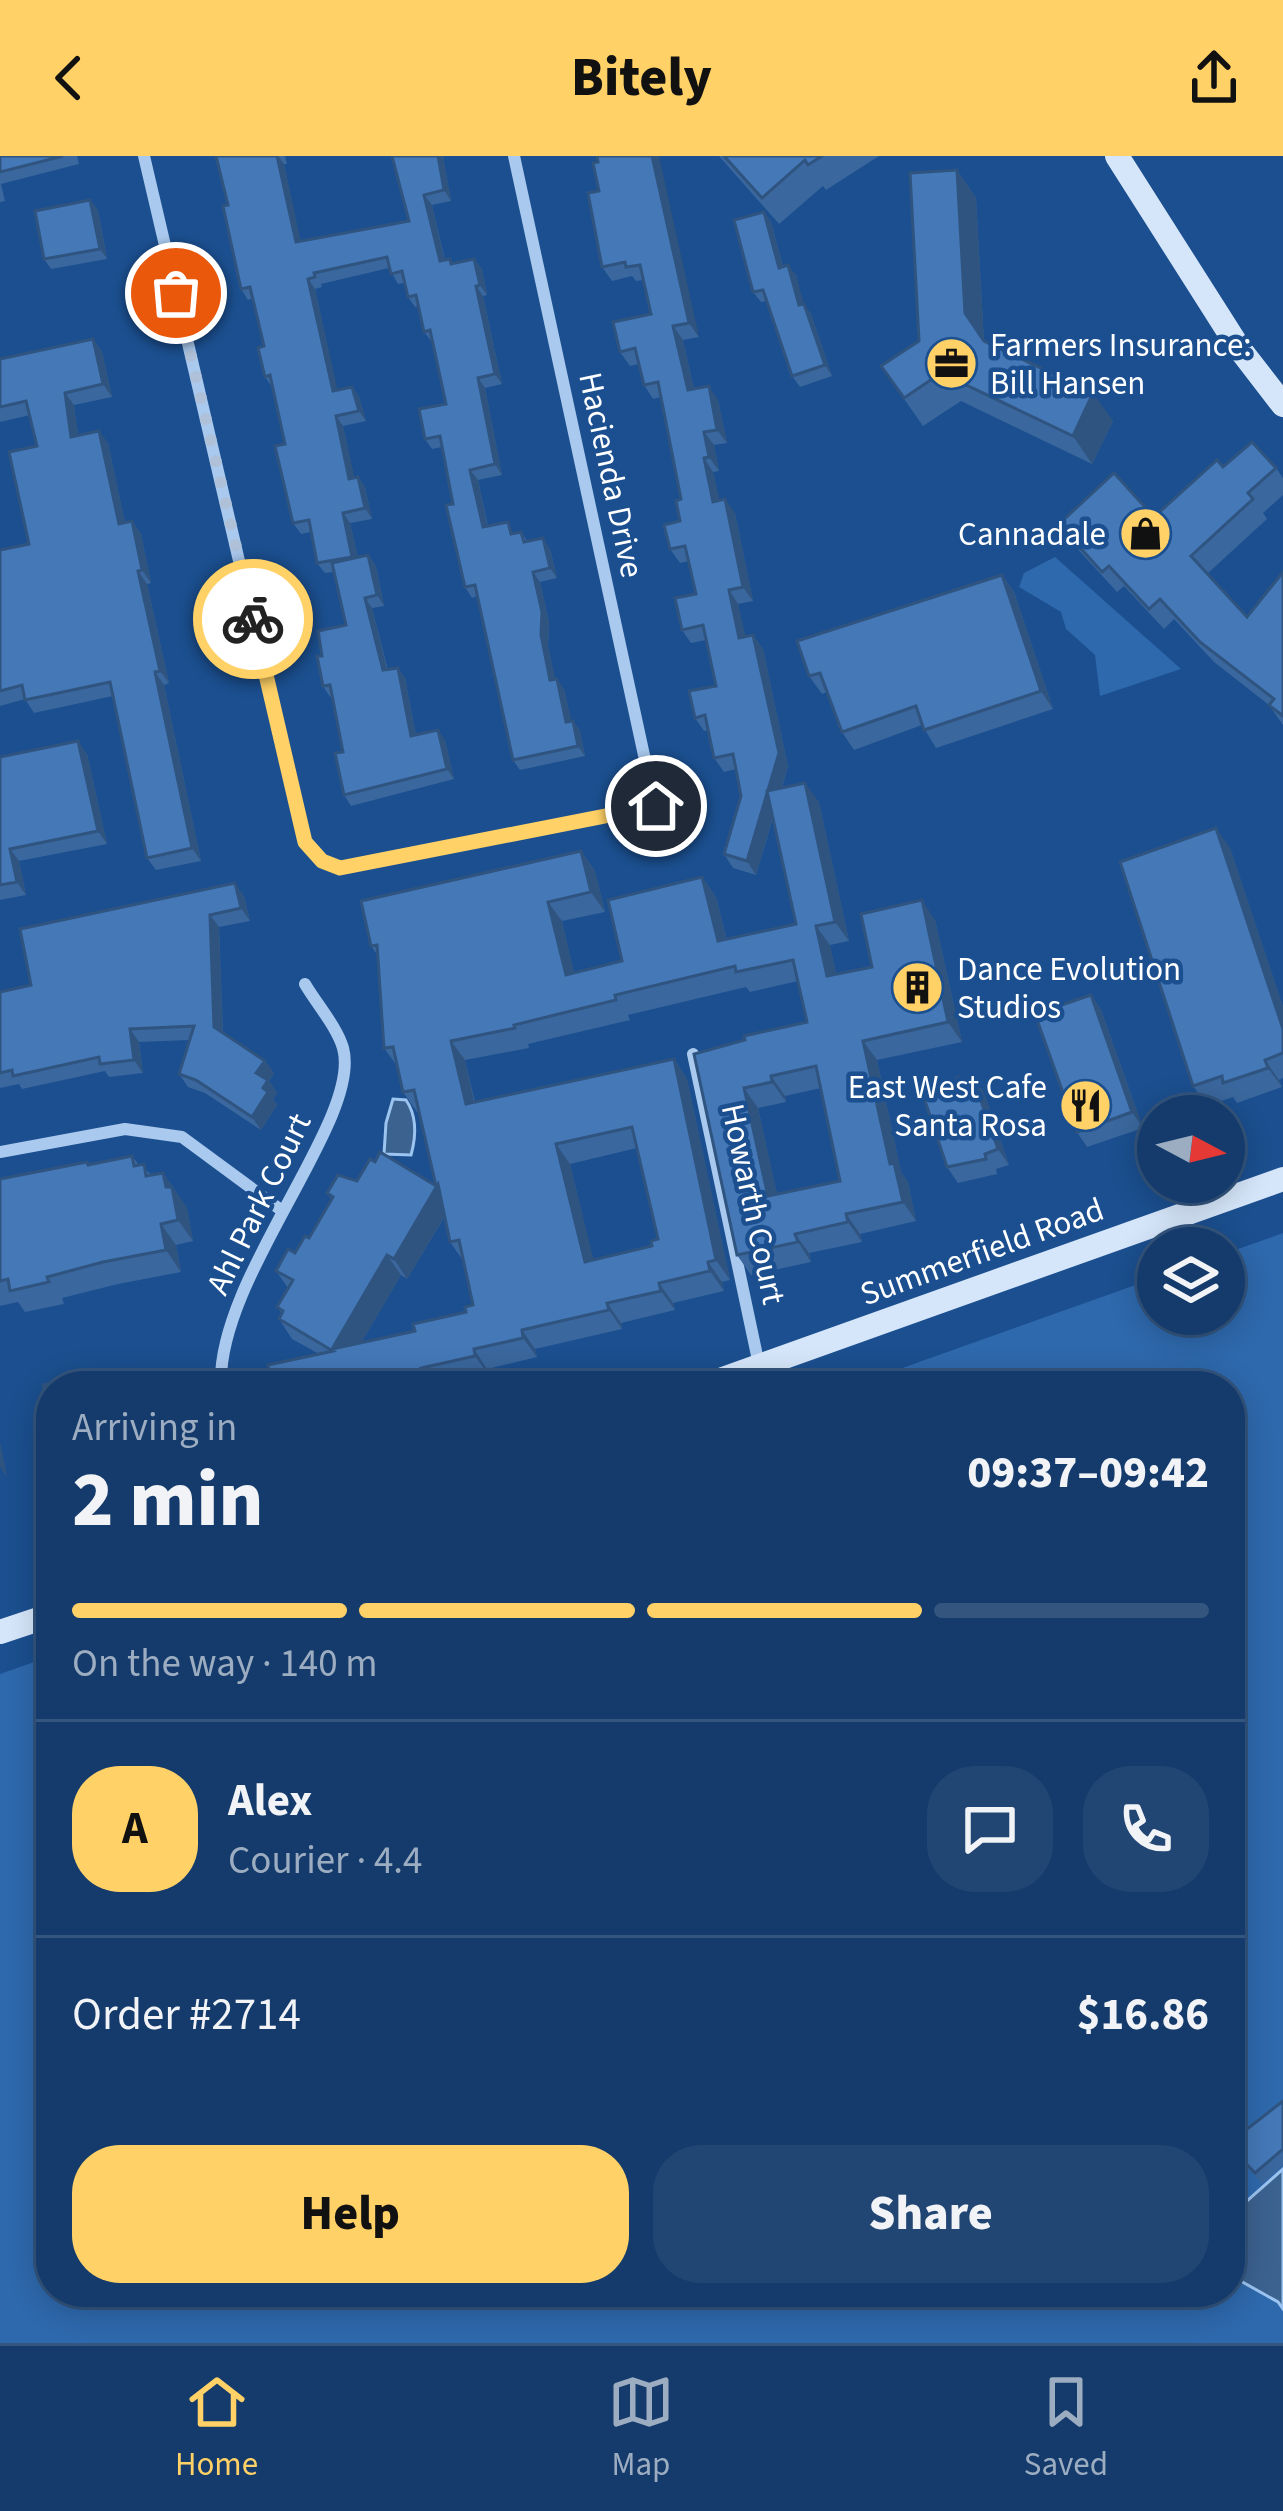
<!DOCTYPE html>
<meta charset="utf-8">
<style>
:root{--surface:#143b6b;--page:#214673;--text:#f1f3f6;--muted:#9dadc1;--line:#33557e;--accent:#ffd166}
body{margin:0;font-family:"Source Sans 3",sans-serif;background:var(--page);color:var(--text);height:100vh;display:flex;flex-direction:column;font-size:45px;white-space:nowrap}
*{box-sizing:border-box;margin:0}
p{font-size:39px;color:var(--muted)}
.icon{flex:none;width:66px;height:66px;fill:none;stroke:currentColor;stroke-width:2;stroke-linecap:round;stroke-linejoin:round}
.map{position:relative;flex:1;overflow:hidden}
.side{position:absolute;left:36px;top:1215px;width:1209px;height:936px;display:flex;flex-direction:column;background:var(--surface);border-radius:48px;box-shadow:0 6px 30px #0003,0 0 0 3px var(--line)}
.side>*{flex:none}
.needle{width:78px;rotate:97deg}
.fabs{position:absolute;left:1137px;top:939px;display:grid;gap:24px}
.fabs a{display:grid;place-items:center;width:108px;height:108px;border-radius:50%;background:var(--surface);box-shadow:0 6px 30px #0003,0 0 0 3px var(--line);font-size:60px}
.pin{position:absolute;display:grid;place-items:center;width:102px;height:102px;color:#fff;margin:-51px;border:6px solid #fff;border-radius:50%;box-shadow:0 3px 12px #0007}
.courier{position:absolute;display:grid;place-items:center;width:120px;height:120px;margin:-60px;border:9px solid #ffd166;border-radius:50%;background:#fff;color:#222;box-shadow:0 3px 15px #0007}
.summary em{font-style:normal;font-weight:800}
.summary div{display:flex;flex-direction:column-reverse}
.summary{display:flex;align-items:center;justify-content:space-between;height:204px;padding:0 36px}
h1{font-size:78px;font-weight:800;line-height:90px}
.bar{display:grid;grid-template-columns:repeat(4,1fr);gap:18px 12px;align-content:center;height:144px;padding:0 36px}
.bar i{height:15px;border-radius:9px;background:var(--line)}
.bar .active{background:var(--accent)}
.bar p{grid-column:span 4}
.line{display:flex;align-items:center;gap:30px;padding:0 36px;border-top:3px solid var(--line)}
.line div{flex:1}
.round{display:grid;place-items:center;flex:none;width:126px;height:126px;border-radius:48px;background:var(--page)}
.cta{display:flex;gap:24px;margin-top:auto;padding:24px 36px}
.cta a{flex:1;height:138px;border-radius:48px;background:var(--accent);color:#111;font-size:48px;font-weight:800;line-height:138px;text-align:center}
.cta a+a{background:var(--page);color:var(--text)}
header{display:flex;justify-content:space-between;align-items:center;height:156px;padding:0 36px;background:var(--accent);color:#111;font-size:54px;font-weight:800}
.menu{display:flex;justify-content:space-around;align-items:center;height:168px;border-top:3px solid var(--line);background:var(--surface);font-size:33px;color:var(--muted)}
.menu a{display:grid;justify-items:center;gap:6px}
.menu .active{color:var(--accent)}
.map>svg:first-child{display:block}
.green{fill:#2e69ad}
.water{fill:#3c6290;stroke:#9cc4f0;stroke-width:3}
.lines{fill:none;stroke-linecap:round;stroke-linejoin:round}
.street{stroke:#a9c9ee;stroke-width:12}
.secondary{stroke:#d6e6fa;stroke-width:24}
.wall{fill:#3a679d;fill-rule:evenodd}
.shaded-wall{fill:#305480}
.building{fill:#4478b7;stroke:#305480;stroke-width:3;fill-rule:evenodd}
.done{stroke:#afc1d8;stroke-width:12;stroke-dasharray:0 21.6}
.route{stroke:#ffd166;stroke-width:15}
.labels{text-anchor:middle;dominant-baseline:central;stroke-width:9;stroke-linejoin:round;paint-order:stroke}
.poi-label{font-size:33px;fill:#fff;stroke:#1b4f8f;text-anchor:start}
.street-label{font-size:33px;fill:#fff;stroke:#1b4f8f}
</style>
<header><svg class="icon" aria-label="back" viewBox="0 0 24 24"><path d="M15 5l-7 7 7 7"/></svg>Bitely<svg class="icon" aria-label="share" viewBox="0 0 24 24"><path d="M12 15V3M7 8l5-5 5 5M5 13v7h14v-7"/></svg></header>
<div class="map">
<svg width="1283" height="2187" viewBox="0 0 1283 2187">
<rect width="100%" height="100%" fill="#1b4f8f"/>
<g class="green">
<path d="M1055,401L1181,513L1100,540L1095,499L1066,473L1061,456L1019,431L1024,417Z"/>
<path d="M1283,1077V2187H0V1518L51,1500V2136H1230V1230H852L1158,1121V1158H1224V1098Z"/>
</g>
<g class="water">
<path d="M393,943L406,944C417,960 416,981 411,999L384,998L386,967Z"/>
<path d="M1283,2013V2153L1278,2146L1230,2119V2060Z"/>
</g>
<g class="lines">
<g class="street">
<path d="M144,0L305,686L322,705L340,712L655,650L514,0"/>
<path d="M693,898L759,1209"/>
<path d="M0,996L125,973L182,981L281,1054"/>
<path d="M221,1230C216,1122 363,963 343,892C337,871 316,847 305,828"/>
</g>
<g class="secondary">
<path d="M1117,0L1239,192L1283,249"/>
<path d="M703,1230L1283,1023"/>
<path d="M0,1476L51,1459"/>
</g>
</g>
<g class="wall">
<path d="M0,0H77L79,8L1,28L5,45L0,46Z"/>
<path d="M216,0H285L287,8H284L300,85L409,65L443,0L451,45L432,49L445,104L453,108L474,103L482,113L487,139L483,140L502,228L485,232L502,319L478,324L488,370L515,377L521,376L528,386L550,393L557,422L540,426L549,466L548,490L555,523L564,533L571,565H573L580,575L585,600L520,614L513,604L477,440L472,442L465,431L453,348L442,291L432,293L425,283L446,248L432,186L424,176L419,150L415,151L408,141L404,127L398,128L389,112L321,128L322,131L315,133L337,234L352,231L359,241L366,265L343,270L354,322L358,321L365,331L372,363L350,367L358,402L368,399L376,410L384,450L372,452L388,514L398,512L405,522L416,579L445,584L454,623L351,650L344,639L343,596L332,540L330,541L323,530L322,500L346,469L334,416L325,417L317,407L311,376L301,378L293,367L285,288L272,231L265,221L264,190L253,142L248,144L241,133L228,49Z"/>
<path d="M719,0H879L826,34L823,30L779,68Z"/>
<path d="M957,14L976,42L984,185L1113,265L1092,308L961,245L923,270L881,210L919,185Z"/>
<path d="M599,35L699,181L683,184L694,233L718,244L727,287L714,289L719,315L713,316L719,344L735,357L753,445L738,448L745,481L753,479L763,493L788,610L782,632L819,646L849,785L830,789L836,818L872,811L935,764L962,886L877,904L901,1016L908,1026L916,1065L860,1078L862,1086L809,1097L811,1106L751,1119L737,1099L694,898L807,866L798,825L750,836L746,831L628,859L630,864L528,888L529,892L465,904L475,946L674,903L687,923L730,1124L722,1126L724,1135L673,1147L675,1154L621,1167L622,1173L535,1193L537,1201L487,1213L489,1220L444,1230H272L319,1198L292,1183L279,1163L282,1158L277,1151L288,1132L276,1115L309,1082L332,1044L327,1037L357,1025L436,1030L419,956H417L403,936L397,910L384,892L378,800L371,790L581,695L595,715L605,756L562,765L574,817L622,805L702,721L716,741L727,784L796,768L773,662L756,719L733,712L724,698L741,640L736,613L724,616L714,602L708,574L704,575L695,562L716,530L706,484L691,487L682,474L696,438L689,405L680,407L670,393L680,365L681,343L661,241L653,243L644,229L639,208L630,210L620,196L651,158L643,124L636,125L632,120L612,125L602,111ZM821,932L840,1025L777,1038L758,952L786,946L785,940ZM637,992L658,1083L652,1090L593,1104L570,1008ZM445,1060L450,1086L464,1106L473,1149L466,1156L415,1175L361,1187L401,1119L407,1123Z"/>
<path d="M90,44L98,54L107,103L51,113L44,103Z"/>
<path d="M764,56L771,66L783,110L796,119L803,148L811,158L832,220L800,231L792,220L767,145L761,146L753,136Z"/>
<path d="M93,183L102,196L112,241L74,249L78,279L108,287L125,367L132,365L141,378L151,427L147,428L169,527L164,529L201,705L156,714L147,702L113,540L34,557L25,543L0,550V394L29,388L37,290L30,259L0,266V203Z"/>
<path d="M1223,311L1276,312L1283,322V339L1263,357L1267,363L1207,418L1247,461L1283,416V569L1269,549L1214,506L1174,463L1164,473L1124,430L1117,436L1073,388L1059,368L1154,361Z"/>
<path d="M1002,419L1014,436L1053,553L936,592L922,569L854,594L842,576L827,536L822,538L809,520Z"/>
<path d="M87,598L107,688L19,705L26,739L0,744V601Z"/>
<path d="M1230,692L1283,851V922L1279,924L1282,931L1237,947L1233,941L1207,950L1193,930Z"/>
<path d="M244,740L250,765L219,771L223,877L265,905L274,917L269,925L277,937L273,943L277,949L261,974L205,937L188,931L179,918L190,884L139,886L143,917L109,921L105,915L22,933L19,928L0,932V836L31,829Z"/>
<path d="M1091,839L1101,854L1143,972L1087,991L1077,976Z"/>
<path d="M959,921L963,925L973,922L984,937L1009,1009L996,1013L997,1018L958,1027L947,1011Z"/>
<path d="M132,1000L139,1009L152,1019L163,1017L187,1052L193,1085L176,1089L181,1116L118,1128L62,1142L64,1148L25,1156L18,1146L0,1150V1023L87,1006L90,1009Z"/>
<path d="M1283,1945V2010L1262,2028L1234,1995Z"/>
<path d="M533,2136H580L579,2147L539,2145Z"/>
</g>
<g class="shaded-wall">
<path d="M278,0L284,8L303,96L296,86Z"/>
<path d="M438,0H443L451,45L444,34Z"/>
<path d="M652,0H659L699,181L689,167Z"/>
<path d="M957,14L976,42L984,185L965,157Z"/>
<path d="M424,39L432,49L447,115L440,105Z"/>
<path d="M90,44L98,54L107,103L100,93Z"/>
<path d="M764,56L771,66L786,122L779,112Z"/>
<path d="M474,103L482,113L487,139L480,129Z"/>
<path d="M788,109L796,119L807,160L799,149Z"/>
<path d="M308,123L315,133L340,245L333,235Z"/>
<path d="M476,130L483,140L502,228L495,218Z"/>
<path d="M804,148L811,158L832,220L825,209Z"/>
<path d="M673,170L683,184L697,248L688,234Z"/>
<path d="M93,183L102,196L112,241L103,228Z"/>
<path d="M478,222L485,232L502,319L495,308Z"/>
<path d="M709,230L718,244L727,287L717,274Z"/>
<path d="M352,231L359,241L366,265L359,255Z"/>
<path d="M65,237L74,249L80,294L71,281Z"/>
<path d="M1093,237L1113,265L1092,308L1073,280Z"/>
<path d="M336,260L343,270L357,333L349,323Z"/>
<path d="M99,275L108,287L128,381L119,368Z"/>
<path d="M704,276L714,289L719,315L709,301Z"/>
<path d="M704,302L713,316L723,359L713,346Z"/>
<path d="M470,314L478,324L490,382L483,371Z"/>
<path d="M358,321L365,331L372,363L365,352Z"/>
<path d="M725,343L735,357L753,445L743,431Z"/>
<path d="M343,357L350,367L360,411L352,401Z"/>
<path d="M132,365L141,378L151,427L142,414Z"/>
<path d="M543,382L550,393L557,422L550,412Z"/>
<path d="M368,399L376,410L384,450L377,439Z"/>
<path d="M138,415L147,428L169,527L160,515Z"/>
<path d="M533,416L540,426L549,466L548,490L558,535L550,524L541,479Z"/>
<path d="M1002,419L1014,436L1053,553L1041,535Z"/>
<path d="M729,434L738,448L749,496L739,482Z"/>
<path d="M365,442L372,452L390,525L383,514Z"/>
<path d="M753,479L763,493L788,610L756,719L747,705Z"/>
<path d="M398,512L405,522L418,590L411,580Z"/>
<path d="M155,516L164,529L201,705L192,692Z"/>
<path d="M557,523L564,533L574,577L566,566Z"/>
<path d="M573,565L580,575L585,600L578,590Z"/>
<path d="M438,574L445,584L454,623L447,613Z"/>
<path d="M78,585L87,598L107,688L98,675Z"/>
<path d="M805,627L819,646L849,785L835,766Z"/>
<path d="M1216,672L1230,692L1283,851V873Z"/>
<path d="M10,693L19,705L26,739L17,726Z"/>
<path d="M581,695L595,715L605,756L591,736Z"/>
<path d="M702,721L716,741L732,805L718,785Z"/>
<path d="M235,727L244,740L250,765L241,752Z"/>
<path d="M922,744L935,764L962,886L948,866Z"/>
<path d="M548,746L562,765L579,839L566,819Z"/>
<path d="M210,759L219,771L223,884L214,871Z"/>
<path d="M816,770L830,789L841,840L827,820Z"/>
<path d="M1091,839L1101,854L1143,972L1132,956Z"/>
<path d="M130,873L139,886L143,917L134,904Z"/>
<path d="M451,885L465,904L479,968L466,948Z"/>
<path d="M863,885L877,904L901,1016L908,1026L916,1065L903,1046L890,1008Z"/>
<path d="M674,903L687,923L730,1124L716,1104Z"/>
<path d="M1265,904L1279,924L1282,931L1268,912Z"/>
<path d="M265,905L274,917L269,925L277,937L273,943L277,949L261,974L252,961L256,917Z"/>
<path d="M771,920L785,940L786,946L772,926Z"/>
<path d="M973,922L984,937L1009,1009L998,993Z"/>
<path d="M744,932L758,952L782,1060L768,1040Z"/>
<path d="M556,988L570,1008L599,1126L585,1106Z"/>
<path d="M163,1017L187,1052L193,1085L178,1064Z"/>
<path d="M438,1028L452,1048L407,1123L394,1103Z"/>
<path d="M846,1058L860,1078L862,1086L848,1066Z"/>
<path d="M161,1068L176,1089L181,1116L166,1094Z"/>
<path d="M795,1078L809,1097L811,1106L798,1086Z"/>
<path d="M387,1099L401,1119L346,1213L332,1193Z"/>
<path d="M708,1106L722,1126L724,1135L710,1115Z"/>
<path d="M659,1127L673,1147L675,1154L661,1135Z"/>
<path d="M607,1147L621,1167L622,1173L609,1154Z"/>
<path d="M522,1174L535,1193L537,1201L523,1182Z"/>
<path d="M474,1193L487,1213L489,1220L475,1200Z"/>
<path d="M128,1213L139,1228V1230H132Z"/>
<path d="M0,1286L7,1321L0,1311Z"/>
</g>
<g class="building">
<path d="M0,0H63L0,16Z"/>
<path d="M216,0H277L296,86L409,65L392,0H438L444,34L424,39L440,105L450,103L451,108L474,103L480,129L476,130L495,218L478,222L495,308L470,314L483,371L508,366L511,378L521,376L524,386L543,382L550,412L533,416L542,456L541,479L550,524L557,523L566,566L573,565L578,590L513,604L475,429L465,431L446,349L453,348L440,280L425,283L419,253L446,248L430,174L424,176L416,139L408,141L402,115L391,118L387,101L314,117L315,121L308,123L333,235L352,231L359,255L336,260L349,323L358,321L365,352L343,357L352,401L317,407L309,364L293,367L275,290L285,288L270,219L265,221L258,192L264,190L250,131L241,133L223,50L228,49Z"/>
<path d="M597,0H652L689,167L673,170L688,234L709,230L717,274L704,276L709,301L704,302L713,346L725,343L743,431L729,434L739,482L753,479L779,597L747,705L724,698L741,640L733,598L714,602L705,559L695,562L689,535L716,530L703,469L682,474L675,442L696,438L685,390L670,393L664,369L680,365L676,345L681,343L658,226L644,229L635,192L620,196L613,166L651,158L640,109L626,111L625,106L602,111L588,37L599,35L593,7L598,6Z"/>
<path d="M724,0H822L808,9L805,4L762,42Z"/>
<path d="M957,14L965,157L984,185L1093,237L1073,280L941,217L904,242L881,210L919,185L910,17Z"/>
<path d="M90,44L100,93L44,103L35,55Z"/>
<path d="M764,56L779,112L788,109L799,149L804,148L825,209L792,220L763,134L753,136L734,64Z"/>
<path d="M93,183L103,228L65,237L71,281L99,275L119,368L132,365L142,414L138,415L160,515L155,516L192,692L147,702L110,526L25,544L22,529L0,535V394L29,388L9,296L37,290L26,245L0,251V203Z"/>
<path d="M1252,286L1276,312L1248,337L1253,343L1191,400L1247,461L1283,416V560L1269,549L1274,543L1200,486L1160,443L1149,453L1109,410L1102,416L1059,368L1114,317L1154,361L1217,304L1223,311Z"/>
<path d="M368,399L377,439L365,442L383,514L398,512L411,580L438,574L447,613L344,639L335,597L343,596L330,529L323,530L317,500H322L318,475L346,469L332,407Z"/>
<path d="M1002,419L1041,535L924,574L916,550L842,576L820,517L809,520L797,485Z"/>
<path d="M78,585L98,675L10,693L17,726L0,729V601Z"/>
<path d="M805,627L835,766L816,770L827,820L872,811L861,758L922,744L948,866L863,885L890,1008L894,1007L903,1046L846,1058L848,1066L795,1078L798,1086L737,1099L694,898L745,884L744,880L807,866L793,804L736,816L735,810L615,839L616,844L514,869L515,872L451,885L466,948L674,903L716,1104L708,1106L710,1115L659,1127L661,1135L607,1147L609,1154L522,1174L523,1182L474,1193L475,1200L421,1212L423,1217L371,1230H272L268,1209L333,1195L279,1163L283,1155L277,1151L293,1124L276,1115L288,1093L295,1097L305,1080L309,1082L333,1041L327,1037L338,1019L357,1025L370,1003L375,1006L380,996L436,1030L414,934L403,936L393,891L384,892L377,789L371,790L361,745L581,695L591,736L548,746L566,819L622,805L608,744L702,721L718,785L796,768L767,635ZM816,910L840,1025L768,1040L744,932L772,926L771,920ZM632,971L658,1083L651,1085L652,1090L585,1106L556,988ZM438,1028L450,1086L459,1084L473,1149L465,1151L466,1156L413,1168L415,1175L332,1193L387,1099L394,1103Z"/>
<path d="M1216,672L1283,873V897L1265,904L1268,912L1223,927L1222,920L1193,930L1120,706Z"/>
<path d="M235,727L241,752L210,759L214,871L265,905L256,917L268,924L263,932L268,936L252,961L196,924L179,918L194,870L130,873L134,904L100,908L99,901L13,920L12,914L0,917V836L31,829L20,773Z"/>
<path d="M1091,839L1132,956L1077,976L1035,858Z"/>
<path d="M959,921L961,926L973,922L998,993L985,998L986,1003L947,1011L923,939Z"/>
<path d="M132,1000L134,1010L144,1008L146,1020L163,1017L166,1031H172L178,1064L161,1068L166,1094L103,1106L47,1121L49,1126L10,1135L8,1123L0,1125V1023L87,1006L88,1009Z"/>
<path d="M128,1213L132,1230H51V1267L43,1229Z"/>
<path d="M1283,1945V1993L1255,2017L1234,1995L1233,1984Z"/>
</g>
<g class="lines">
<path class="done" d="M176,137L253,463"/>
<path class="route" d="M253,463L305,686L322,705L340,712L656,650"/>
</g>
<defs>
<symbol id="office-disc" viewBox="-11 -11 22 22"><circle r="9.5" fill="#ffd166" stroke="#1b4f8f"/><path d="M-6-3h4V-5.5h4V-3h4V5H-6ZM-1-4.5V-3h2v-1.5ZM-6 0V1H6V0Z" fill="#111"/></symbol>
<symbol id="shop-disc" viewBox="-11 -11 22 22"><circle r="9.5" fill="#ffd166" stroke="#1b4f8f"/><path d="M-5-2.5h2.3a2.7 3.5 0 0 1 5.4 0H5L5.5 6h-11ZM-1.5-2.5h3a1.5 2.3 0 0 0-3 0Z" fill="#111"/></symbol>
<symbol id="building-disc" viewBox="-11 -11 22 22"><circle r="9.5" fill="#ffd166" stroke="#1b4f8f"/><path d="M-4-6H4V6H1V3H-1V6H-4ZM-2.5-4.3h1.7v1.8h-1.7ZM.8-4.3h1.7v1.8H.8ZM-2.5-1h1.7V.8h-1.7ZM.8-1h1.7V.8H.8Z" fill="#111"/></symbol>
<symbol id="restaurant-disc" viewBox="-11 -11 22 22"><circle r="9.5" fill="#ffd166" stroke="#1b4f8f"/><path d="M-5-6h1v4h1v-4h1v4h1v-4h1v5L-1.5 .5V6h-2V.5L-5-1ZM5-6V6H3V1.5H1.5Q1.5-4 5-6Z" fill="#111"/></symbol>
</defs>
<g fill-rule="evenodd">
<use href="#office-disc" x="922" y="178" width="59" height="59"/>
<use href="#shop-disc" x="1116" y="348" width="59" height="59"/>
<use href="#building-disc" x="888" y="802" width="59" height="59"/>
<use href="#restaurant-disc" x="1056" y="920" width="59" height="59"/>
</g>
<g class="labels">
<g class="poi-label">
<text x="990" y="189">Farmers Insurance:<tspan x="990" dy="38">Bill Hansen</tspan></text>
<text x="1106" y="378" text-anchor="end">Cannadale</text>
<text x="957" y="813">Dance Evolution<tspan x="957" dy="38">Studios</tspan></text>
<text x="1047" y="931" text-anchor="end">East West Cafe<tspan x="1047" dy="38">Santa Rosa</tspan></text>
</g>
<g class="street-label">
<text transform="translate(611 319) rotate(78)">Hacienda Drive</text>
<text transform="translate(259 1048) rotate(-64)">Ahl Park Court</text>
<text transform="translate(753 1048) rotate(78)">Howarth Court</text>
<text transform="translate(982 1096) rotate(-20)">Summerfield Road</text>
</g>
</g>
</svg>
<div class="fabs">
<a><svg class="needle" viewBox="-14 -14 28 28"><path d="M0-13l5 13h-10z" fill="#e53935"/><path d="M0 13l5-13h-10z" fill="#9dadc1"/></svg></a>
<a><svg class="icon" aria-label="layers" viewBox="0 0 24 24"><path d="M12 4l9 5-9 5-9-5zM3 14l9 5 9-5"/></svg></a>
</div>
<div class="pin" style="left:176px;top:137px;background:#ea580c"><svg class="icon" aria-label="bag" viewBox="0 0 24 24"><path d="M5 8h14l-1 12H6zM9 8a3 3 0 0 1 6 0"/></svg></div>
<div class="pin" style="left:656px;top:650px;background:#1f2937"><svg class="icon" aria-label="home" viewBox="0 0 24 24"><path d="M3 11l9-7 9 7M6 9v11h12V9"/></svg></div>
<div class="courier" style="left:253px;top:463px"><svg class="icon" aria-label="bike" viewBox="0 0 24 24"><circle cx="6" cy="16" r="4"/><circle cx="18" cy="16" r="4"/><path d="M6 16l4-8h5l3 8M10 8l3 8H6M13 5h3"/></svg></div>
<section class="side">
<div class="summary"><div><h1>2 min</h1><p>Arriving in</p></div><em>09:37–09:42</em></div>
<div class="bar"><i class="active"></i><i class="active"></i><i class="active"></i><i></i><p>On the way · 140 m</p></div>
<div class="line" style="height:216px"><b class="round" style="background:var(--accent);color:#111">A</b><div><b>Alex</b><p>Courier · 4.4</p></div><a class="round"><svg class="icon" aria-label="chat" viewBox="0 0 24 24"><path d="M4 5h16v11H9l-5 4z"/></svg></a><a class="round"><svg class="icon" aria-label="phone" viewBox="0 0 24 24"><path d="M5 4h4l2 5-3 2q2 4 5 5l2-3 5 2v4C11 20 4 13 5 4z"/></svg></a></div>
<div class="line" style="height:156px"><div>Order #2714</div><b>$16.86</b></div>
<div class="cta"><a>Help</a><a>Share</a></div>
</section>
</div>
<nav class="menu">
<a class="active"><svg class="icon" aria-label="home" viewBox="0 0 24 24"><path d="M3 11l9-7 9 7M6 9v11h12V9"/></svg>Home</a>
<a><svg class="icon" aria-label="map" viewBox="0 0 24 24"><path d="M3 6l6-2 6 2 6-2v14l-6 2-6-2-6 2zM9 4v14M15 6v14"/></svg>Map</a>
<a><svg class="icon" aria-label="saved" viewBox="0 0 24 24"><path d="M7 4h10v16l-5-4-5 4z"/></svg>Saved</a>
</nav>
